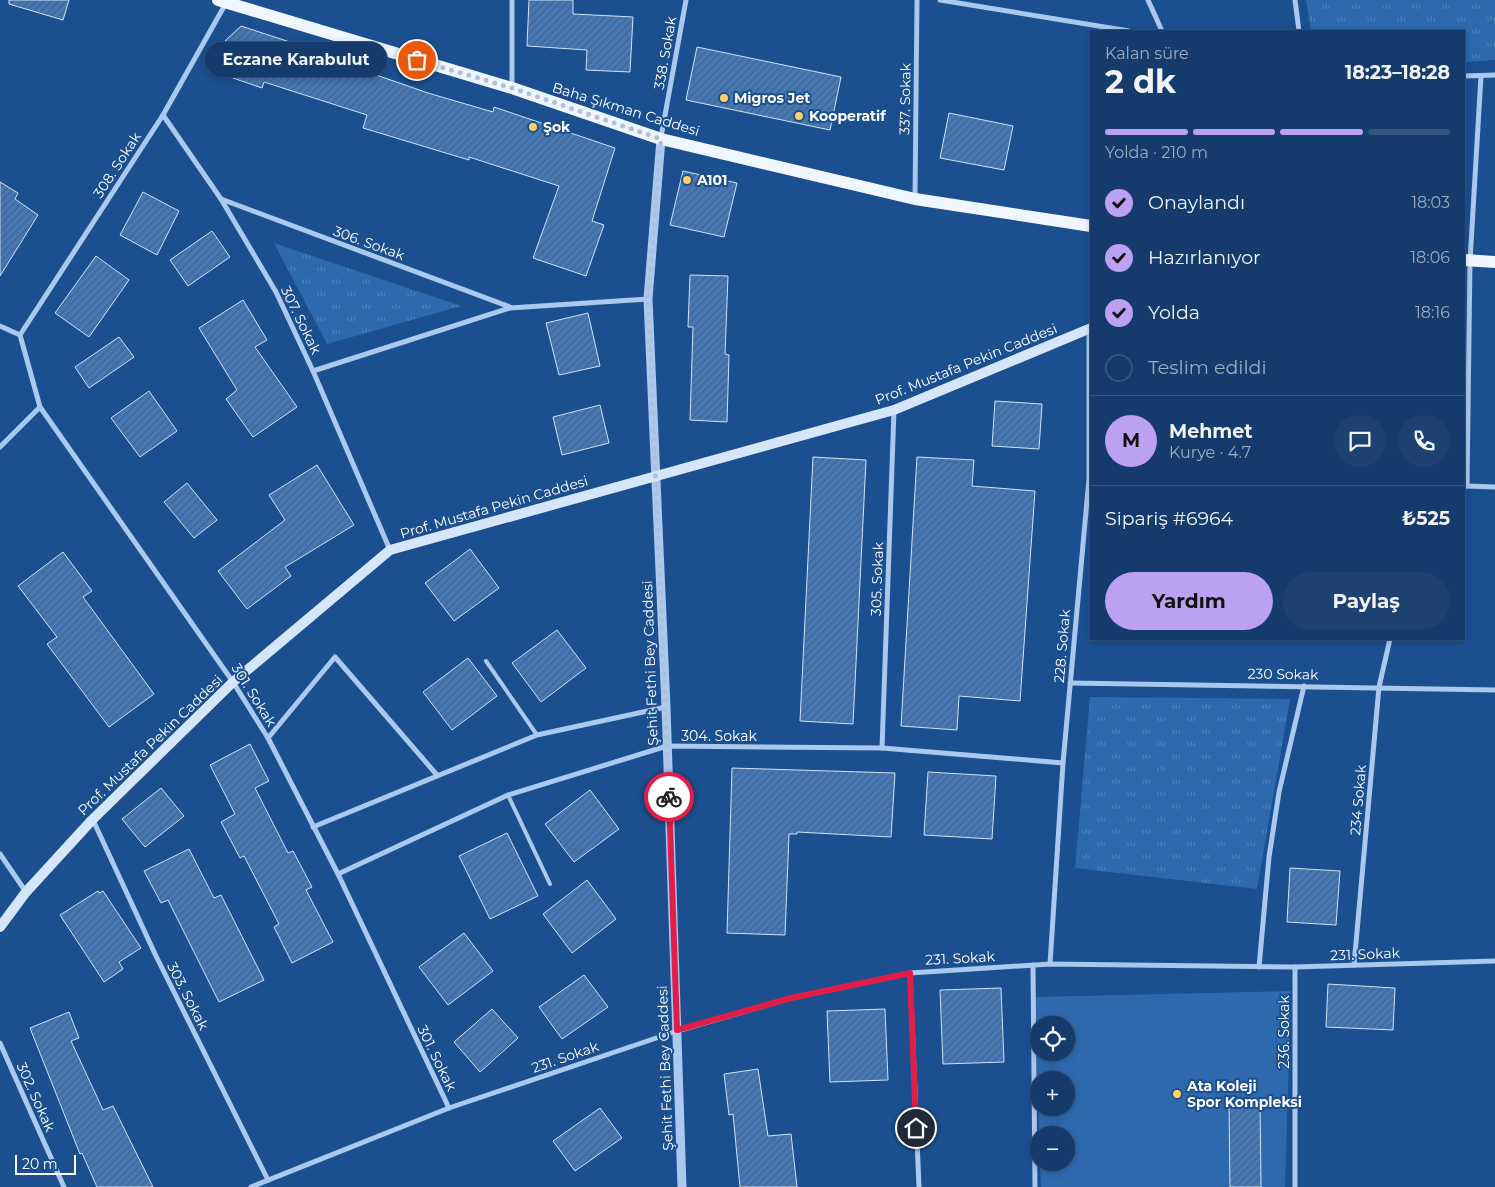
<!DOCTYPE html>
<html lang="tr">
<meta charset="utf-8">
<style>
:root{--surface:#143b6b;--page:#1d4271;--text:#f1f3f6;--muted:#9dadc1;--line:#33557e;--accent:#bca0f2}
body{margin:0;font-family:Montserrat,sans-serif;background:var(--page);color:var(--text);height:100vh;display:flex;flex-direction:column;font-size:19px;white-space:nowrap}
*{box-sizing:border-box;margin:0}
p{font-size:16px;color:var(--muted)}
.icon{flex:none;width:28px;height:28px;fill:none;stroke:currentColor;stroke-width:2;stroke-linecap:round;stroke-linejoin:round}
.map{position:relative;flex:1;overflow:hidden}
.sheet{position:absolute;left:1090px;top:30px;width:375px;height:610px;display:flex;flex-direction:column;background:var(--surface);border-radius:0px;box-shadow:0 2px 8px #0003,0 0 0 1px var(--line)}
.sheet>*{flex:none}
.fabs{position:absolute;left:1030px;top:1016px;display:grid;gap:10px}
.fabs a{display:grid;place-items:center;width:45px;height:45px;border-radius:50%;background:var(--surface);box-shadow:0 2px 8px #0003,0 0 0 1px var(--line);font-size:25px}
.scale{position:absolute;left:15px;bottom:12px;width:61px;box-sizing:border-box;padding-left:5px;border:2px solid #fff;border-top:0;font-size:14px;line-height:18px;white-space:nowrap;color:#fff;-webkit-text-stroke:4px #1b4f8f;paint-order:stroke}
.pin{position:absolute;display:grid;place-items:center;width:42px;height:42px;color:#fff;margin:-21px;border:2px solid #fff;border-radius:50%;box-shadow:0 1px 5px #0007}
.courier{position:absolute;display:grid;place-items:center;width:50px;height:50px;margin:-25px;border:4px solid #e11d48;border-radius:50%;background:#fff;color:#222;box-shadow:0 1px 6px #0007}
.bubble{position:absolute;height:35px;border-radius:18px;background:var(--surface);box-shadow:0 2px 8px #0003,0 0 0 1px var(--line);font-size:16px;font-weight:700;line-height:35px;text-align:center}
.overview em{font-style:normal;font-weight:700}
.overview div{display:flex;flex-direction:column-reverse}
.overview{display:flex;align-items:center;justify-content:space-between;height:85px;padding:0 15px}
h1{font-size:32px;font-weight:700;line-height:38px}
.bar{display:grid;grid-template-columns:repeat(4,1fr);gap:8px 5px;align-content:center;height:60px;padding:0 15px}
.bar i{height:6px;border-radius:4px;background:var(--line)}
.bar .on{background:var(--accent)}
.bar p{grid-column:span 4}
.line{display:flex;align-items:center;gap:12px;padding:0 15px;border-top:1px solid var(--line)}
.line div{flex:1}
.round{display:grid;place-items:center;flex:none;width:52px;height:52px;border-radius:26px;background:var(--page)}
ol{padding:0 15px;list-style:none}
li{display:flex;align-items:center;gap:15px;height:55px}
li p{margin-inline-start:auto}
li .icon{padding:5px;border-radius:50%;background:var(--accent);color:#111;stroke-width:4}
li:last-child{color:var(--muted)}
li i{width:28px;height:28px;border:2px solid var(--line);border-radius:50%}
.button{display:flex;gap:10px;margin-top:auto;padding:10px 15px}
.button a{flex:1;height:58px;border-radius:30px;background:var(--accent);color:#111;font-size:20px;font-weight:700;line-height:58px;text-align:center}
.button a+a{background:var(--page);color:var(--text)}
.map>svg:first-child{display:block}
.grass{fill:url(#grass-tufts)}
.pitch{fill:#2e69ad;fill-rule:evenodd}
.building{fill:url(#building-hatch);stroke:#cfe3fa}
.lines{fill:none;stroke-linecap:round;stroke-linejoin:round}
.service{stroke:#a9c9ee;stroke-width:4}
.minor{stroke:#a9c9ee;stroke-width:5}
.tertiary{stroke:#a9c9ee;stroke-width:9}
.secondary{stroke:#d6e6fa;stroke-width:10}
.primary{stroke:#f0f6ff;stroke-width:12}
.done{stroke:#afc1d8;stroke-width:5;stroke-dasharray:0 9}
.route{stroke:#e11d48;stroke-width:6}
.poi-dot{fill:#ffd166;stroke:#1b4f8f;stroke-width:2}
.labels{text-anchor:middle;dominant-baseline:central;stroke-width:4;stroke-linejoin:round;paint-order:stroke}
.street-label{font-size:14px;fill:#fff;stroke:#1b4f8f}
.poi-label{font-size:14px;font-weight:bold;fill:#fff;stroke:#1b4f8f;text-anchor:start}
</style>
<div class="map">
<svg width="1495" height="1187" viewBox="0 0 1495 1187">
<defs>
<pattern id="grass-tufts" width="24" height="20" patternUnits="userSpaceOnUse" patternTransform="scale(1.25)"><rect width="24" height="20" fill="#2e69ad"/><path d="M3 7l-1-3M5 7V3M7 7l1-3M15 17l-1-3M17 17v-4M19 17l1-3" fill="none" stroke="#4d80b9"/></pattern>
<pattern id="building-hatch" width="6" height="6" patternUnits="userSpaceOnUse" patternTransform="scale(1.25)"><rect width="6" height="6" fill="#4478b7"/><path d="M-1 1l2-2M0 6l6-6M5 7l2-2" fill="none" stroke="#486282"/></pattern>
</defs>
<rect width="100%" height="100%" fill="#1b4f8f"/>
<g class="grass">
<path d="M1306,0H1495V60L1464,62V31H1311Z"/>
<path d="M274,243L461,306L327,344Z"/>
<path d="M1090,697L1290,699L1257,889L1075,868Z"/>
</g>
<path class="pitch" d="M1291,991L1285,1187H1041L1040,1163L1066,1162V1135H1039L1035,997ZM1039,1025H1066V1052H1039ZM1039,1080H1066V1108H1039Z"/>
<g class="building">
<path d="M9,0H69L63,20L9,4Z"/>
<path d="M529,0H573V14L633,17L630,72L586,70L587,50L527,46Z"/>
<path d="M241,26L363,66L362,70L428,93L493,112L494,107L615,148L592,221L604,225L586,276L533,258L559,186L469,157V160L363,128L367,115L264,82L262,88L233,78L210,55Z"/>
<path d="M697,47L841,77L830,130L686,100Z"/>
<path d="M949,113L1013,126L1004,170L940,158Z"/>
<path d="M683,171L737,183L724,237L670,225Z"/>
<path d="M0,182L18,193L15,199L38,215L0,276Z"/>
<path d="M143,192L179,211L157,255L120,235Z"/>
<path d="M212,231L230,257L188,286L170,260Z"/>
<path d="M96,256L129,280L89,337L55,313Z"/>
<path d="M690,275L728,276L725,354L729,355L727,422L690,420L693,327H688Z"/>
<path d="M243,300L267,340L255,347L297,407L253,437L226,399L237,390L199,328Z"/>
<path d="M588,313L600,366L559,375L546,323Z"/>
<path d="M119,337L134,357L89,388L75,367Z"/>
<path d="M149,391L177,431L140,457L111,418Z"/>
<path d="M995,401L1042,404L1039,449L992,446Z"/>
<path d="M600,405L609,443L562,455L553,417Z"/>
<path d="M813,457L866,460L853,724L800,721Z"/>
<path d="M917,457L974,460L972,486L1035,491L1020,701L959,696L957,730L901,726Z"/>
<path d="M317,465L354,525L285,567L291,576L247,609L218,571L285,520L269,495Z"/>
<path d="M187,483L217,520L194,538L164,502Z"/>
<path d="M470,549L499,588L454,621L425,583Z"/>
<path d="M63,552L92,591L83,597L154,694L109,727L47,644L57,637L18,586Z"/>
<path d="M557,630L586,668L541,702L512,663Z"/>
<path d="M468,658L497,696L452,730L423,692Z"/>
<path d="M250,744L269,781L255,788L288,853L293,851L312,887L306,890L333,942L292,963L274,927L279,924L244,856L240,858L221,822L235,814L210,765Z"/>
<path d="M732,768L895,773L891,837L797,832V834H789L785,935L727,933Z"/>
<path d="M928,772L996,776L992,839L924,835Z"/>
<path d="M161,788L184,816L145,847L122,819Z"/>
<path d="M590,790L619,829L574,862L545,824Z"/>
<path d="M507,833L538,896L490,919L459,856Z"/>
<path d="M189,849L214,898L221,895L264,980L219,1002L168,900L161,903L144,871Z"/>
<path d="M1290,868L1340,871L1336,925L1287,922Z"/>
<path d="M587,880L616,919L572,953L543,914Z"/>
<path d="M98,891L99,893L103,891L141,948L119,962L123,969L104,982L60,915Z"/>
<path d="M464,933L493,971L448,1005L419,967Z"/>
<path d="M584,975L608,1007L562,1039L539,1007Z"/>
<path d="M1328,984L1395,988L1393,1030L1326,1027Z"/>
<path d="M1001,988L1004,1062L943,1064L940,990Z"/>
<path d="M492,1009L518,1038L480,1072L454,1042Z"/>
<path d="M885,1009L888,1080L830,1082L827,1011Z"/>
<path d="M69,1012L79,1038L71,1041L103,1110L113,1106L153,1187H97L82,1153L80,1154L30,1028Z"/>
<path d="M758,1069L768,1136L791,1134L797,1187H740L733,1114L729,1115L724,1074Z"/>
<path d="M1260,1102L1261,1187H1230L1229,1103Z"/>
<path d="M600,1108L622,1138L575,1171L553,1141Z"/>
</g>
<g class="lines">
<g class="service">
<path d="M486,661L537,735"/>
<path d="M508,795L550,884"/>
</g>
<g class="minor">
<path d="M940,0L1129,31"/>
<path d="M1148,0L1162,31"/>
<path d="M1295,0L1299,31"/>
<path d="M1464,76L1495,75"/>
<path d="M512,88V0"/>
<path d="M163,115L221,199L276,292L313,371L390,550"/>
<path d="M661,137L686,0"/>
<path d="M915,198L917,0"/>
<path d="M221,199L510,307"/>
<path d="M0,326L20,335L40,407L233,682L268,738L338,874L449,1108"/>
<path d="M20,335L163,115L226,3"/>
<path d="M313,371L510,308L648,299"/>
<path d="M0,447L40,407"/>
<path d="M1466,486L1495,487"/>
<path d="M1467,486L1470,261L1481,76"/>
<path d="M1070,683L1495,690"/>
<path d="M268,738L335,657L437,775"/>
<path d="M882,748L894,410"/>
<path d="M93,820L155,954L268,1180"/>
<path d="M313,827L537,735L666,707"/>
<path d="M0,854L26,892"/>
<path d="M338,874L508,795L667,746L882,748L1063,763"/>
<path d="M1050,964L1063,763L1089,479V330"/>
<path d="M1033,965L1035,1187"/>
<path d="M1354,965L1379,687L1390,639"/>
<path d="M1259,967L1269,857L1279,792L1304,686"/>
<path d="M1295,967V1187"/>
<path d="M910,973L919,1187"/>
<path d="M0,1043L64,1187"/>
<path d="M251,1187L449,1108L677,1031L791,998L910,973L1050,964L1295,967L1495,961"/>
</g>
<path class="tertiary" d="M661,139L648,299L666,707L682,1187"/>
<path class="secondary" d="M0,927L26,892L92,820L233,682L390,550L894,410L1091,328"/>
<g class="primary">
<path d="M218,0L512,88L661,139L915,199L1091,226"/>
<path d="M1464,260L1495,262"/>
</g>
</g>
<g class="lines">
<path class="done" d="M417,60L512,88L661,139L648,299L669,797"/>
<path class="route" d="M669,797L677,1030L791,998L910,973L916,1128"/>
</g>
<g class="poi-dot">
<circle cx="724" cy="98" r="5"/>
<circle cx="799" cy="116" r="5"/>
<circle cx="533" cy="127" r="5"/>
<circle cx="687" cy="180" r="5"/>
<circle cx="1177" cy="1094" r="5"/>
</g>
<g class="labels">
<g class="street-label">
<text transform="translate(665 53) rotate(-80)">338. Sokak</text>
<text transform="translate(905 99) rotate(-89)">337. Sokak</text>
<text transform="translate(626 109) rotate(17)">Baha Şıkman Caddesi</text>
<text transform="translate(117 165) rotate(-57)">308. Sokak</text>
<text transform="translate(369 243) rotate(20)">306. Sokak</text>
<text transform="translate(301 320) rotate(64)">307. Sokak</text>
<text transform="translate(966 364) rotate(-22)">Prof. Mustafa Pekin Caddesi</text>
<text transform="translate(494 507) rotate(-16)">Prof. Mustafa Pekin Caddesi</text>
<text transform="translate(877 579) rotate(-88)">305. Sokak</text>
<text transform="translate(1062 646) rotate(-85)">228. Sokak</text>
<text transform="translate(650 663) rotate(-92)">Şehit Fethi Bey Caddesi</text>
<text transform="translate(1283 674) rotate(1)">230 Sokak</text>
<text transform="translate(254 695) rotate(58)">301. Sokak</text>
<text x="719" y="736">304. Sokak</text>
<text transform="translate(150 745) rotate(-44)">Prof. Mustafa Pekin Caddesi</text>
<text transform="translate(1358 800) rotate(-85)">234 Sokak</text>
<text transform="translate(1365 954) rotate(-2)">231. Sokak</text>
<text transform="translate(960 958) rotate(-3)">231. Sokak</text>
<text transform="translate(188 996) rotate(63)">303. Sokak</text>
<text transform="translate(1284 1032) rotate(-90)">236. Sokak</text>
<text transform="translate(565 1057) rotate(-19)">231. Sokak</text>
<text transform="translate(437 1058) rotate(64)">301. Sokak</text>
<text transform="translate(665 1068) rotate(-92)">Şehit Fethi Bey Caddesi</text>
<text transform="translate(36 1097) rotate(66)">302. Sokak</text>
</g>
<g class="poi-label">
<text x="734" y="98">Migros Jet</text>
<text x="809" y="116">Kooperatif</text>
<text x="543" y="127">Şok</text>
<text x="697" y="180">A101</text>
<text x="1187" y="1086">Ata Koleji<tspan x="1187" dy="16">Spor Kompleksi</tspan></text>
</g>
</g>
</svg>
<div class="fabs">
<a><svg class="icon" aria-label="locate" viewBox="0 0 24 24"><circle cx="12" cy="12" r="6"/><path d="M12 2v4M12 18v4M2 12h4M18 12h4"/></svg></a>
<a>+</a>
<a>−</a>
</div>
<div class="scale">20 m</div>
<div class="pin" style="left:417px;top:60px;background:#ea580c"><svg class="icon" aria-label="bag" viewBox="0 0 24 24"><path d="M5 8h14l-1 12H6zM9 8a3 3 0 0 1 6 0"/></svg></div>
<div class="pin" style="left:916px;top:1128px;background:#1f2937"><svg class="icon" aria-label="home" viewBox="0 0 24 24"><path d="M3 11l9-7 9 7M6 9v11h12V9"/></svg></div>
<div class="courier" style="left:669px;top:797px"><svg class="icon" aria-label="bike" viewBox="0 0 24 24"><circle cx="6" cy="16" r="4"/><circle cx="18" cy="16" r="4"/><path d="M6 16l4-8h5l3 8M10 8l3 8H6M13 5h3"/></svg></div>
<div class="bubble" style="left:205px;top:42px;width:182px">Eczane Karabulut</div>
<section class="sheet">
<div class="overview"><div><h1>2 dk</h1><p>Kalan süre</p></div><em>18:23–18:28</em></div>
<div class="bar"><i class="on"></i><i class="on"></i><i class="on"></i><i></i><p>Yolda · 210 m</p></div>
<ol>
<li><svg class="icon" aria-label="check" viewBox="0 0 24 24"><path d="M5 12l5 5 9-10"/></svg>Onaylandı<p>18:03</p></li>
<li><svg class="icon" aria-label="check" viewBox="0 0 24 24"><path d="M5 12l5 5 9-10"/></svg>Hazırlanıyor<p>18:06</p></li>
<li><svg class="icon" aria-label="check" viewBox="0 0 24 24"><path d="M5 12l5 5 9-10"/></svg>Yolda<p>18:16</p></li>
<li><i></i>Teslim edildi</li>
</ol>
<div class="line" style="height:90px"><b class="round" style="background:var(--accent);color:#111">M</b><div><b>Mehmet</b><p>Kurye · 4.7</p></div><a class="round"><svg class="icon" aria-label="chat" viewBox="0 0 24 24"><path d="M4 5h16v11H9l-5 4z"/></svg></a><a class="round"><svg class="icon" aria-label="phone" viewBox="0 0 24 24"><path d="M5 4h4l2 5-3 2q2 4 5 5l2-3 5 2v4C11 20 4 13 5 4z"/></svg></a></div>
<div class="line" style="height:65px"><div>Sipariş #6964</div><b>₺525</b></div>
<div class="button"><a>Yardım</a><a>Paylaş</a></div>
</section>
</div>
